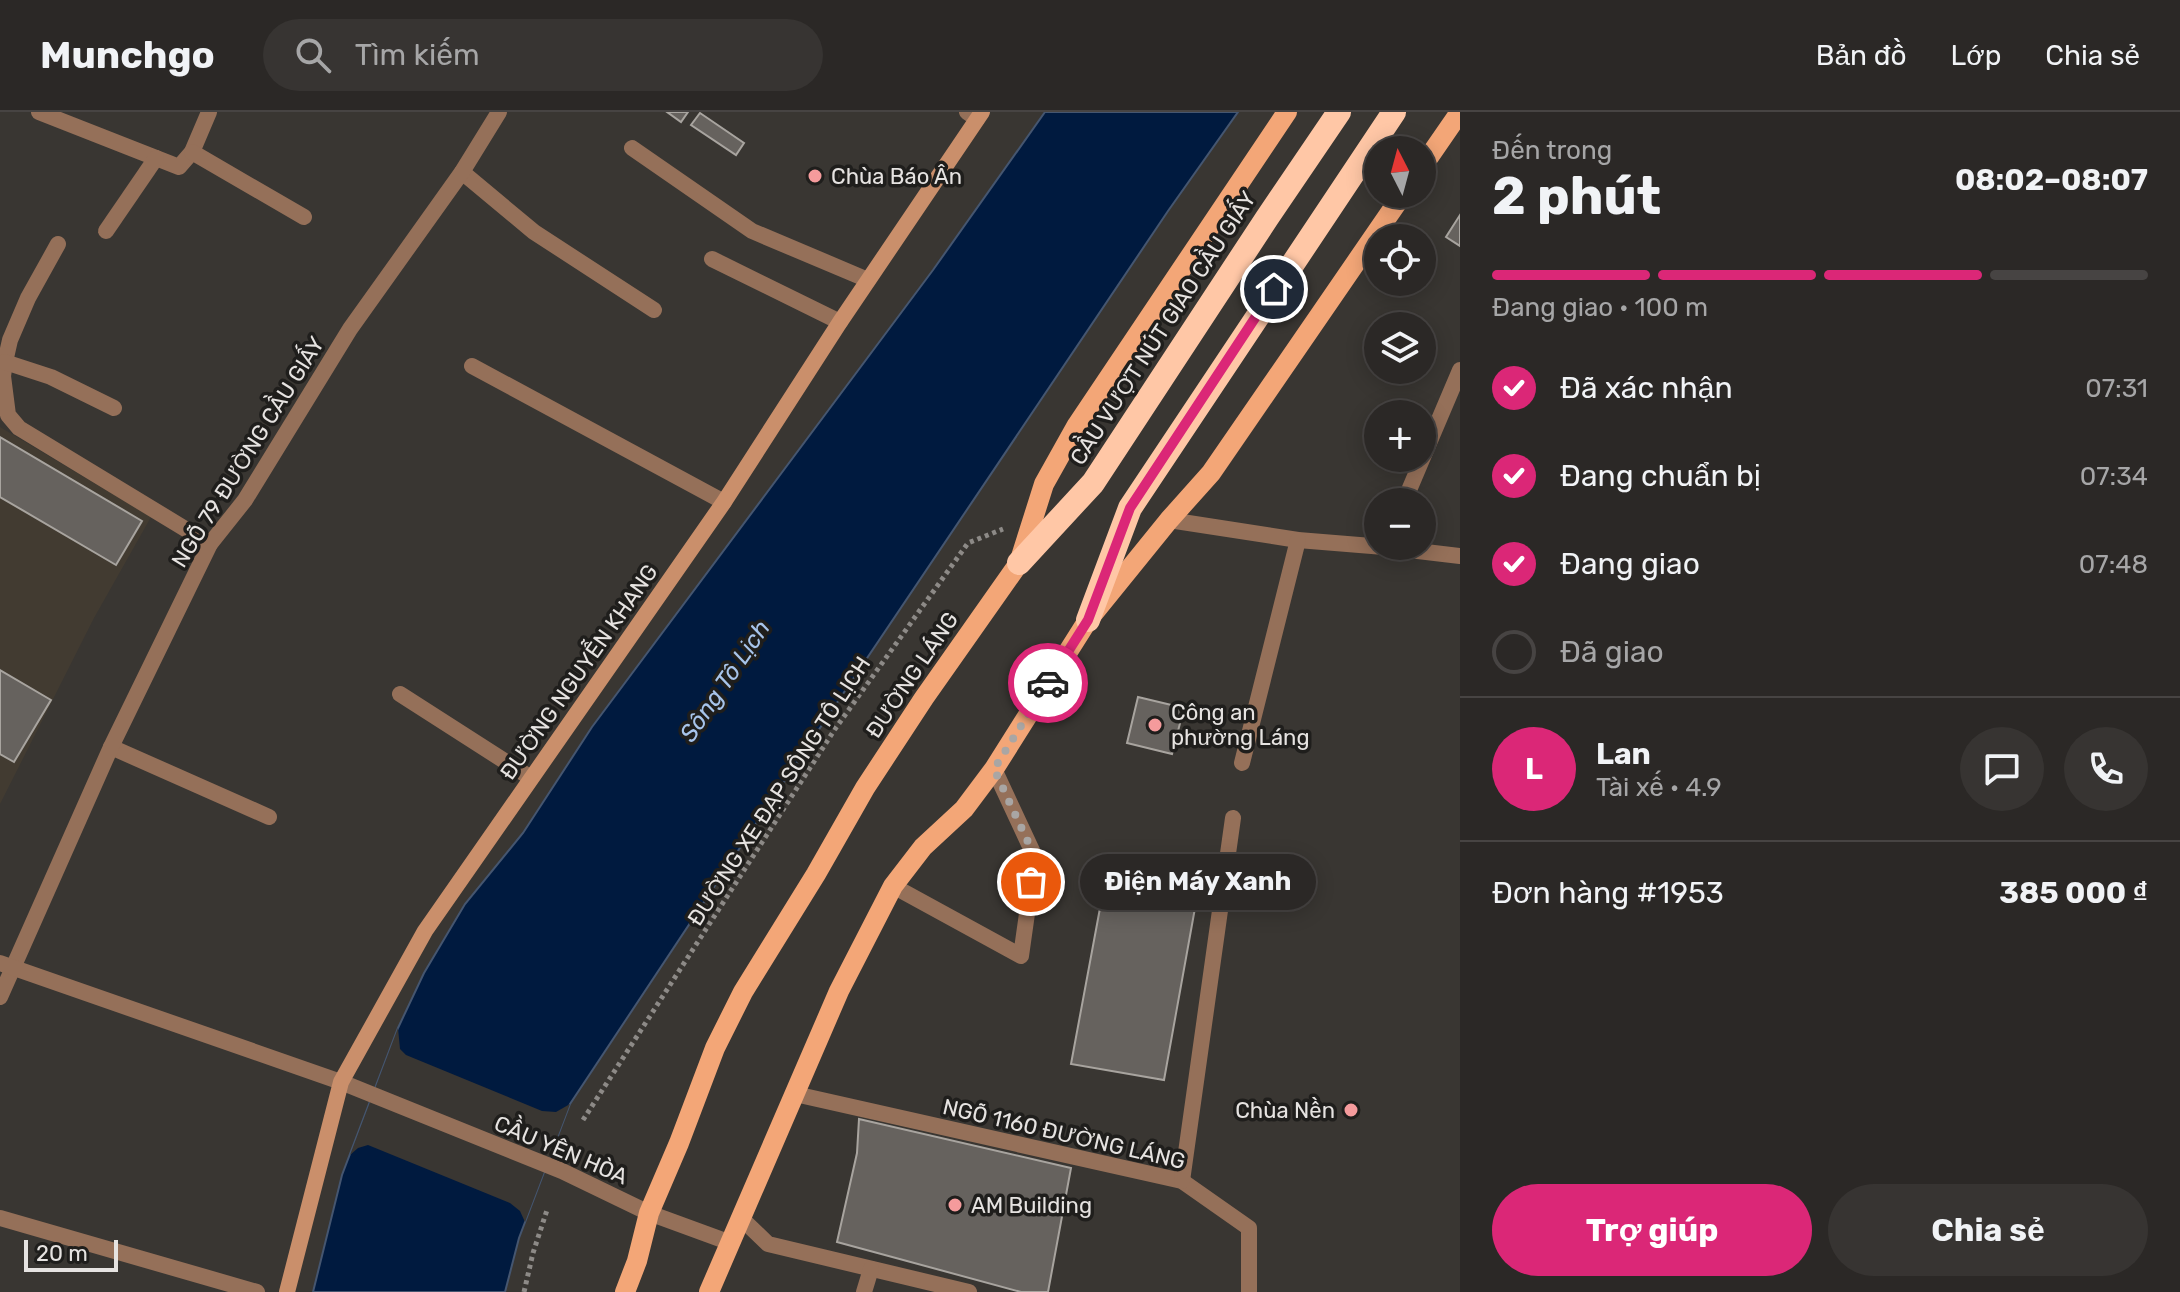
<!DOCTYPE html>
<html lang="vi">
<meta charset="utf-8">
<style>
:root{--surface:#2b2826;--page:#373432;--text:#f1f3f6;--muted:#a6a6a7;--line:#474443;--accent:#db2777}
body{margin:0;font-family:Rubik,sans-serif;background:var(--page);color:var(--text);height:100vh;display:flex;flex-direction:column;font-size:30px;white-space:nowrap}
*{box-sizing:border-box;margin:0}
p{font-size:26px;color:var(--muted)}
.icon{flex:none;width:44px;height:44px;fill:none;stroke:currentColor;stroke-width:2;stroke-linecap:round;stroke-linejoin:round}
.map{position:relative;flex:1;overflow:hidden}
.sheet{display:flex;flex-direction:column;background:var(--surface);width:720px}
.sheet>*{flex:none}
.needle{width:52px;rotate:354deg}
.controls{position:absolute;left:1364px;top:24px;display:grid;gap:16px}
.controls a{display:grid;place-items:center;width:72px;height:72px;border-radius:50%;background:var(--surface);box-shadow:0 4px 20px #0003,0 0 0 2px var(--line);font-size:40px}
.scale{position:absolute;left:24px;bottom:20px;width:94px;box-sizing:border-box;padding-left:8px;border:4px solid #e6e3e1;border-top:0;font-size:22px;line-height:28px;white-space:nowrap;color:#e6e3e1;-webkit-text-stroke:6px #1f1e1c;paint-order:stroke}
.pin{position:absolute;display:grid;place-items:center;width:68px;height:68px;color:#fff;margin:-34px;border:4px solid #fff;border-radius:50%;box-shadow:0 2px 8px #0007}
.courier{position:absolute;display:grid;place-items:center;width:80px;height:80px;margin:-40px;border:6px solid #db2777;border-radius:50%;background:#fff;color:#222;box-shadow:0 2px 10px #0007}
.bubble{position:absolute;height:56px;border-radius:28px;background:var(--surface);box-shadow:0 4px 20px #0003,0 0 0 2px var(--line);font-size:26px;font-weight:700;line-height:56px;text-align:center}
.summary em{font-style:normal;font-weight:700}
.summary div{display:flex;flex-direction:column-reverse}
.summary{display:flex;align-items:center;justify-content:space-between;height:136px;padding:0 32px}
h1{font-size:52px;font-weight:700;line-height:60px}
.bar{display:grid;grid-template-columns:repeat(4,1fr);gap:12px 8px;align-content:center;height:96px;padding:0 32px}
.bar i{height:10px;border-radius:6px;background:var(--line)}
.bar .on{background:var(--accent)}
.bar p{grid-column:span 4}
.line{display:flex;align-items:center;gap:20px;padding:0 32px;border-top:2px solid var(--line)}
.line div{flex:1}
.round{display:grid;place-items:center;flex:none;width:84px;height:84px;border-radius:42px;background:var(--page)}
ol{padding:0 32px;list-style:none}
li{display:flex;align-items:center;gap:24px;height:88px}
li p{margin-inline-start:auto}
li .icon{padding:8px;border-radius:50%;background:var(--accent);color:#fff;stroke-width:4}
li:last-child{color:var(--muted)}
li i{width:44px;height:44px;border:4px solid var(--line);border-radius:50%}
.cta{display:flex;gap:16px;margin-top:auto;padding:16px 32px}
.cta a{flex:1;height:92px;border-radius:48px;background:var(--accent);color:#fff;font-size:32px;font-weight:700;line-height:92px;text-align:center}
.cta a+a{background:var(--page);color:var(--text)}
header{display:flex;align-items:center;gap:48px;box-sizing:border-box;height:112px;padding:0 40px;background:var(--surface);border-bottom:2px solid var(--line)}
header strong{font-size:38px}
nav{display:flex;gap:44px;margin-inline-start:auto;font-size:28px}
.search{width:560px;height:72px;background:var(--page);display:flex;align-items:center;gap:20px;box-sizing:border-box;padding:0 28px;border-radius:44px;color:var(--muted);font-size:30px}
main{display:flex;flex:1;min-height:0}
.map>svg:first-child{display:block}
.built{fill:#423b31}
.water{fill:#001a3f;stroke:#455670;stroke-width:2}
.pier{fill:#393632}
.building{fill:#66625e;stroke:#a8a49f;stroke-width:2}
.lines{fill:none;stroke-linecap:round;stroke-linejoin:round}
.path{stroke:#8d8a87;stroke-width:5;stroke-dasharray:4 4;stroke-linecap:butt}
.lane{stroke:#957059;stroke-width:16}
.street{stroke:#957059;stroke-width:16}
.secondary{stroke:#ca8f6b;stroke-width:16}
.primary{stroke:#f3a677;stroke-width:20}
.highway{stroke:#ffc7a6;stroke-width:24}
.done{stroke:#a9a6a4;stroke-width:8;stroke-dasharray:0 14.4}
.route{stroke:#db2777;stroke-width:10}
.poi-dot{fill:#f59b9c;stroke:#1f1e1c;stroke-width:3}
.labels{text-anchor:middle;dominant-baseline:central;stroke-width:7;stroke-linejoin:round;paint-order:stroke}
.poi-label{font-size:22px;fill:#e6e3e1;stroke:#1f1e1c;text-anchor:start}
.street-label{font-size:22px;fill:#e6e3e1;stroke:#1f1e1c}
.water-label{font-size:24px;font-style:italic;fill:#a7c4eb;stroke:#1f1e1c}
</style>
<header>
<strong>Munchgo</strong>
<div class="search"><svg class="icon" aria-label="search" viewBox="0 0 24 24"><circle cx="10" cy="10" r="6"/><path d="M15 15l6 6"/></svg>Tìm kiếm</div>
<nav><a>Bản đồ</a><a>Lớp</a><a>Chia sẻ</a></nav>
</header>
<main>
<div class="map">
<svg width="1460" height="1180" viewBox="0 0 1460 1180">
<rect width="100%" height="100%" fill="#393632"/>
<path class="built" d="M0,315L151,405L94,506L0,692Z"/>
<path class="water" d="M1045,0H1238L1168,99L785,668L570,992L519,1126L505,1180H313L342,1063L398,916L424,861L465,792L523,721L592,615L933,158Z"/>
<path class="pier" d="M398,916L400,937L406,943L542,999L556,1000L570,992L525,1110L520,1099L510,1091L368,1033L358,1036L350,1043Z"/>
<g class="building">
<path d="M667,0H688L681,10Z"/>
<path d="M700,1L744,31L736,43L691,13Z"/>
<path d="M1460,103V134L1446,125Z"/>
<path d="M0,325L142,409L116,453L0,385Z"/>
<path d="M0,558L51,588L14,650L0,642Z"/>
<path d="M1138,585L1184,596L1172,642L1127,631Z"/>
<path d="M1103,780L1195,796L1164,968L1071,952Z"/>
<path d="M859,1007L1071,1056L1048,1180H1021L837,1130L857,1041Z"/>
</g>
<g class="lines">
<g class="path">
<path d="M583,1008L835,617L968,431L1003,417"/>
<path d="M524,1180L533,1141L547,1098"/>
</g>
<g class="lane">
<path d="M39,0L179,55L192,40L209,0"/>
<path d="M967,0L977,7"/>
<path d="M632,36L752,119L868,168"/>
<path d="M192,40L304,105"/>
<path d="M462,60L534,120L654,198"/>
<path d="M106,119L156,46"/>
<path d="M58,132L28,186L10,228L5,250L3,264L8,303L19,316L210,432"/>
<path d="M712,147L840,210"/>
<path d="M5,250L51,265L114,296"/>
<path d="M472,254L724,390"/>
<path d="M1404,390L1460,258"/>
<path d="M1169,408L1298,428L1384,435L1460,444"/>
<path d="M400,582L531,666"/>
<path d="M111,635L269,705"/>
<path d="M1242,651L1298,428"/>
<path d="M893,774L1021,844L1035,745L994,657"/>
<path d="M0,885L111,635L210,432L245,388L350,217L462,60L499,0"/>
<path d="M795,982L1182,1069L1249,1116V1180"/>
<path d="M1182,1069L1233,706"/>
<path d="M0,1106L257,1180"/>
<path d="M741,1106L768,1132L969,1180"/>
<path d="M864,1180L871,1157"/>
</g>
<path class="street" d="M0,851L341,970L562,1059L649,1101L731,1131"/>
<path class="secondary" d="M287,1180L341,970L425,819L724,390L840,210L982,0"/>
<g class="primary">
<path d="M1422,55L1460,0"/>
<path d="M625,1180L637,1149L649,1101L679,1031L715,936L743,880L816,762L865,676L924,586L1019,451L1044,372L1077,313L1287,0"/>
<path d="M709,1180L839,879L893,774L923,735L964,697L994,657L1088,508L1169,408L1211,361L1403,82"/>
</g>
<g class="highway">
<path d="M1019,451L1093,371L1267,106L1339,0"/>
<path d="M1088,508L1130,396L1394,0"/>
</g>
</g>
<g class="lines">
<path class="done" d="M1031,770L1035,745L994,657L1048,571"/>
<path class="route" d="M1048,571L1088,508L1130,396L1274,177"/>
</g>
<g class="poi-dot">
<circle cx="815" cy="64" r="8"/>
<circle cx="1155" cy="613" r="8"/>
<circle cx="1351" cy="998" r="8"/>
<circle cx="955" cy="1093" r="8"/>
</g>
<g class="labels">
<g class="poi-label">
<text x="831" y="64">Chùa Báo Ân</text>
<text x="1171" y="600">Công an<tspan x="1171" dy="25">phường Láng</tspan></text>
<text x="1335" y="998" text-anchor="end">Chùa Nền</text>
<text x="971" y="1093">AM Building</text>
</g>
<g class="street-label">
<text transform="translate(1163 216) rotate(-57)">CẦU VƯỢT NÚT GIAO CẦU GIẤY</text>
<text transform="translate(248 340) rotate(-58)">NGÕ 79 ĐƯỜNG CẦU GIẤY</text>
<text transform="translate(579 560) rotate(-55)">ĐƯỜNG NGUYỄN KHANG</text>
<text transform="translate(912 563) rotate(-56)">ĐƯỜNG LÁNG</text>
<text transform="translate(779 679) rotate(-57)">ĐƯỜNG XE ĐẠP SÔNG TÔ LỊCH</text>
<text transform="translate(1064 1022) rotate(13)">NGÕ 1160 ĐƯỜNG LÁNG</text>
<text transform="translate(561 1038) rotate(23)">CẦU YÊN HÒA</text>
</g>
<g class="water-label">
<text transform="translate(725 569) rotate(-56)">Sông Tô Lịch</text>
</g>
</g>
</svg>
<div class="controls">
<a><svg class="needle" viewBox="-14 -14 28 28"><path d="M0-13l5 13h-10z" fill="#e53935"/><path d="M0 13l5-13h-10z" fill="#a6a6a7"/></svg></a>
<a><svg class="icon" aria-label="locate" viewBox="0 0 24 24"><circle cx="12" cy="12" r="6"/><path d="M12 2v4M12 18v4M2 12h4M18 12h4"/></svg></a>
<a><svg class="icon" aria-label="layers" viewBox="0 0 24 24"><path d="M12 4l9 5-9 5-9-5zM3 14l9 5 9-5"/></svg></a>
<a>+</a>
<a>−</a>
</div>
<div class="scale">20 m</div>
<div class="pin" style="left:1031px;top:770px;background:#ea580c"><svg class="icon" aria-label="bag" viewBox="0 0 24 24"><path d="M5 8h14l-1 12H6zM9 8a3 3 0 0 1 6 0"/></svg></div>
<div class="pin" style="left:1274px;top:177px;background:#1f2937"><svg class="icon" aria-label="home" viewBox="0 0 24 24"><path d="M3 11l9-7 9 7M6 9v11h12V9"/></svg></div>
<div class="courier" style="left:1048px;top:571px"><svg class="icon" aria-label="car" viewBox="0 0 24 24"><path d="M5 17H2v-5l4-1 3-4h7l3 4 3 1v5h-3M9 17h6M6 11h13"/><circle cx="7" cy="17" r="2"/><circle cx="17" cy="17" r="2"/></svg></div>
<div class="bubble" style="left:1080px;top:742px;width:236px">Điện Máy Xanh</div>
</div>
<section class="sheet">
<div class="summary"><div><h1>2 phút</h1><p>Đến trong</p></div><em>08:02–08:07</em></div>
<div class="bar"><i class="on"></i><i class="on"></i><i class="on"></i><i></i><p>Đang giao · 100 m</p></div>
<ol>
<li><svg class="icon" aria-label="check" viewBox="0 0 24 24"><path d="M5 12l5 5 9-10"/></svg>Đã xác nhận<p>07:31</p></li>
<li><svg class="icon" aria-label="check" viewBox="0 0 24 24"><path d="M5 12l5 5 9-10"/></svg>Đang chuẩn bị<p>07:34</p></li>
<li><svg class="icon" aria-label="check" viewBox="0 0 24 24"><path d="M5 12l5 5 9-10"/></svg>Đang giao<p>07:48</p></li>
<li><i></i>Đã giao</li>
</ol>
<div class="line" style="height:144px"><b class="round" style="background:var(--accent);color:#fff">L</b><div><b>Lan</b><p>Tài xế · 4.9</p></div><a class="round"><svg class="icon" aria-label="chat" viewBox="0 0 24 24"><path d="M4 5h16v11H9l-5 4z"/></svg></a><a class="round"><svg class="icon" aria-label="phone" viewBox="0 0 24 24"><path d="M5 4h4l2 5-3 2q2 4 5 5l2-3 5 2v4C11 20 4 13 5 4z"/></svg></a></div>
<div class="line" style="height:104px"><div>Đơn hàng #1953</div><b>385 000 ₫</b></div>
<div class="cta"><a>Trợ giúp</a><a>Chia sẻ</a></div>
</section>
</main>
